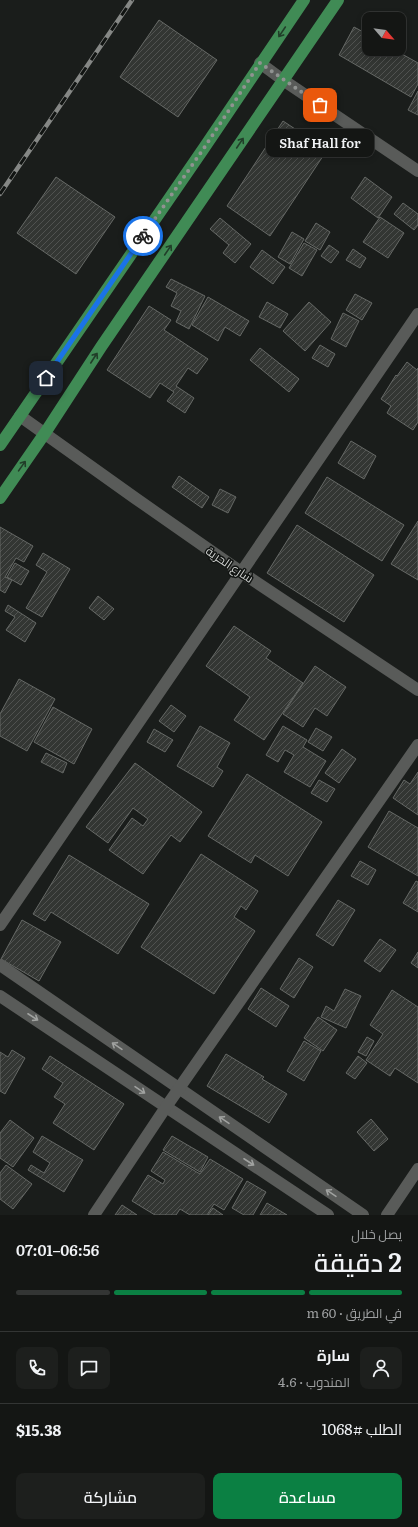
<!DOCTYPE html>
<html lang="ar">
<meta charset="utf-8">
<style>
:root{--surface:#141614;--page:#1d1f1d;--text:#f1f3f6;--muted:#9d9fa0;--line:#333534;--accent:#0b8043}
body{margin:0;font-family:Literata,Cairo,serif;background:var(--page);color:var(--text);direction:rtl;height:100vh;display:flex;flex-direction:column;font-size:15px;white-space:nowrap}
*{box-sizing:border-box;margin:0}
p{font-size:13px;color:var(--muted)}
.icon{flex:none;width:22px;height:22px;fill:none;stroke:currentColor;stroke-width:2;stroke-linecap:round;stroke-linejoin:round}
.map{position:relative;height:1215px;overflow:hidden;direction:ltr}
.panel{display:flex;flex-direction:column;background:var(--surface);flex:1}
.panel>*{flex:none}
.needle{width:26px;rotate:118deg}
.controls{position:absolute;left:362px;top:12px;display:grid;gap:8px}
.controls a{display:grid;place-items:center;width:44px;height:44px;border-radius:8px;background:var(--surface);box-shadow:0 2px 6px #0003,0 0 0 1px var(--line);font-size:20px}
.pin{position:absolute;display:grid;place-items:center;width:34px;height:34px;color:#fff;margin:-17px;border-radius:8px;box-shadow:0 2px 6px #0006}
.courier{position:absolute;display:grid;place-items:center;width:40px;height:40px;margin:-20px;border:3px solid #1a73e8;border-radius:50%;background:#fff;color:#222;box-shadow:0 1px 5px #0007}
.bubble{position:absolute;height:28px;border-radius:8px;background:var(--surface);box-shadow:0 2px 6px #0003,0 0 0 1px var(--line);font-size:13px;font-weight:600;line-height:28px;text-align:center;direction:rtl}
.overview em{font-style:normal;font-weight:600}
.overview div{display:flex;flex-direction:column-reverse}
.overview{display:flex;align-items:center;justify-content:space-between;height:68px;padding:0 16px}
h1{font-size:26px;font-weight:600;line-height:30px}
.bar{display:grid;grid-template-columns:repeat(4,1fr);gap:6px 4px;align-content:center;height:48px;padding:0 16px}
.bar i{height:5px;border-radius:3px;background:var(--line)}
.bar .current{background:var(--accent)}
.bar p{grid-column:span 4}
.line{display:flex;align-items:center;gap:10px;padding:0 16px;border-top:1px solid var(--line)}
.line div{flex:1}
.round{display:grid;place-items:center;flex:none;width:42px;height:42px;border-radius:8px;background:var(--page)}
.button{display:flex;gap:8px;margin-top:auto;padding:8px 16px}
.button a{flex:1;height:46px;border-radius:8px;background:var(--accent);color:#fff;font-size:16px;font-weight:600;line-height:46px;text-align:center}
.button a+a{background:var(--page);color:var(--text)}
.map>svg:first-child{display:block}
.building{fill:url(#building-hatch);stroke:#666966}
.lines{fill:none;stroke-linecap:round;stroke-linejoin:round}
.minor{stroke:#595b59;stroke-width:12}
.major{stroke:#408b55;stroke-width:12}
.rail-casing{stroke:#858785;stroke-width:4.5}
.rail{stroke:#111412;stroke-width:3;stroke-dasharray:9;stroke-linecap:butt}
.oneway{stroke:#213e29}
.oneway2{stroke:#a0a2a0}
.done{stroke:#909391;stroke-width:4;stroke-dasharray:0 7.2}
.route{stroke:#1a73e8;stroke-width:5}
.labels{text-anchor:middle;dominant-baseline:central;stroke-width:3;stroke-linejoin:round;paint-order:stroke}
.street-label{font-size:12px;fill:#d0d2d0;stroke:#111412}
</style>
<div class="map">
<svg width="418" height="1215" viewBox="0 0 418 1215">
<defs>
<pattern id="building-hatch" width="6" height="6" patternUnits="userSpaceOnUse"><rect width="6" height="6" fill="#333633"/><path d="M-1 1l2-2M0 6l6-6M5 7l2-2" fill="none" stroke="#505250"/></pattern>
</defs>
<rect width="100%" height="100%" fill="#1a1d1b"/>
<g class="building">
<path d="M159,20L217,60L178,117L120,77Z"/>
<path d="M354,27L369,35V49H393L418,63V84L411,97L339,55Z"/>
<path d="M418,91V115L408,110Z"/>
<path d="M283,121L327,150L270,236L227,206Z"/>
<path d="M56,177L115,217L76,274L17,233Z"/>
<path d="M365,177L392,197L378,218L351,198Z"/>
<path d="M403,203L418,214V225L414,230L394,214Z"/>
<path d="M380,217L404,233L388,258L363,242Z"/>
<path d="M220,218L251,244L235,263L223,253L229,245L210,229Z"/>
<path d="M316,223L330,232L320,250L305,241Z"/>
<path d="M292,232L304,239L290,264L278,257Z"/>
<path d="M304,243L317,250L302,276L289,268Z"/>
<path d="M329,245L339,252L331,263L321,256Z"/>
<path d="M353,249L366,258L360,268L346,260Z"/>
<path d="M262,250L285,267L273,284L250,267Z"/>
<path d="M171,279L205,296L189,329L176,322L181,311L171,306L177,293L166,287Z"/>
<path d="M355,294L372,303L362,320L346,310Z"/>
<path d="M208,297L249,321L240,336L225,327L218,341L192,325Z"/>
<path d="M267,302L288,314L280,328L259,317Z"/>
<path d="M309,302L331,322L305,351L283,331Z"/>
<path d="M149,306L171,320L164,330L208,359L197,374L188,368L176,386L194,398L185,413L167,401L174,392L160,383L150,398L107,370Z"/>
<path d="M343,313L359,321L346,347L331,339Z"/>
<path d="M320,345L335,354L328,367L312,358Z"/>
<path d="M260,348L299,379L289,392L250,360Z"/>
<path d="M407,362L417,370L418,368V422L413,430L387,413L391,406L381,399L396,375L397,376Z"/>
<path d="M351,441L376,456L364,479L338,463Z"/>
<path d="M179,476L209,497L202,508L172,487Z"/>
<path d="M327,477L404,525L382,561L305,513Z"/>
<path d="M220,489L236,497L228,513L212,505Z"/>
<path d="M418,521V580L391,564Z"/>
<path d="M297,525L374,575L344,622L267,573Z"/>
<path d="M0,527L33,546L24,562L16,558L5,577L12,580L5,593L0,590Z"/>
<path d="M43,553L70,569L42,617L26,608L47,572L36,565Z"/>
<path d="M15,563L29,571L21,585L7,577Z"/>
<path d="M98,596L114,609L104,620L89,608Z"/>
<path d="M8,605L36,623L25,642L6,630L15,617L5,611Z"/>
<path d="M234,626L271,651L266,658L303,683L264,740L234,720L250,697L206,666Z"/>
<path d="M315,666L346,687L327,716L315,708L303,727L283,714Z"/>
<path d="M19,679L55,699L27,751L0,736V714Z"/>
<path d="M171,705L186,716L174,732L159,721Z"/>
<path d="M53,707L92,729L74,764L34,742Z"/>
<path d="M200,726L230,743L217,767L223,771L213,787L177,766Z"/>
<path d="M283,726L307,740L303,747L326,761L310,787L284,772L294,755L285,750L278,762L266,755Z"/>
<path d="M316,728L332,737L323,751L308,742Z"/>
<path d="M154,729L173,740L165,752L147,742Z"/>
<path d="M342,749L356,759L339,783L325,773Z"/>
<path d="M46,753L67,763L63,773L41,762Z"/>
<path d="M135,763L202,812L180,842L171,835L143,874L109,850L132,818L143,826L148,819L133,808L108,843L86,827Z"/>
<path d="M418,772V815L393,798L404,780L410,784Z"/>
<path d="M247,774L322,822L288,876L255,855L251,863L208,836Z"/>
<path d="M319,780L335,789L327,802L311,793Z"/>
<path d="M389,811L418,828V876L368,847Z"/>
<path d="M201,854L258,891L246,910L241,906L234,917L255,931L214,994L141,947Z"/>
<path d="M69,855L149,904L118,954L51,912L45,921L33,914Z"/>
<path d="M360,861L376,870L368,885L351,876Z"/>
<path d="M416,881L418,882V912L403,903Z"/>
<path d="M338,900L355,910L333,946L316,935Z"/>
<path d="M22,920L61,942L39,981L1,959Z"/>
<path d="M380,939L396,950L380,972L364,961Z"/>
<path d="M418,952V968L411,963Z"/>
<path d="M299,958L313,967L294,998L280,989Z"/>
<path d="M261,988L289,1006L276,1027L248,1009Z"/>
<path d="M345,989L361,996L346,1028L321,1017L326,1006L334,1011Z"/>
<path d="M392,990L418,1007V1083L395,1068L390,1076L366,1060L383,1034L370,1025Z"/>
<path d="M318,1017L337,1030L323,1051L304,1038Z"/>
<path d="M367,1037L374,1041L366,1056L358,1052Z"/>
<path d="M304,1041L321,1051L304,1081L287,1071Z"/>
<path d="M12,1050L25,1058L5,1094L0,1091V1052L8,1057Z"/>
<path d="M226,1054L264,1077L262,1079L287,1094L269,1123L207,1086Z"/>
<path d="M50,1056L124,1104L94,1150L53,1123L65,1104L54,1097L63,1083L42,1069Z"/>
<path d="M358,1056L367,1063L355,1079L346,1073Z"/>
<path d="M371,1119L388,1139L374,1151L357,1132Z"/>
<path d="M10,1120L34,1138L13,1167L0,1158V1133Z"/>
<path d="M42,1136L83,1160L64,1192L28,1170L31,1165L44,1173L50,1163L33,1152Z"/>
<path d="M172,1136L208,1157L200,1172L163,1150Z"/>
<path d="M163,1152L200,1174L210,1159L243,1179L224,1210L214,1204L207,1215H190L180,1209L176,1215H155L132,1201L148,1175L163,1184L165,1180L151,1171Z"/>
<path d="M6,1165L32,1184L13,1209L0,1199V1173Z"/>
<path d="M247,1181L266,1192L253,1215H244L232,1208Z"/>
<path d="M267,1203L287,1215H260Z"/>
<path d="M122,1205L137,1215H115Z"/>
<path d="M213,1208L223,1215H208Z"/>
</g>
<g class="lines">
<g class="minor">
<path d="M260,63L283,80L418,171"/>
<path d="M20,416L135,498L241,572L418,690"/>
<path d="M0,925L418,314"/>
<path d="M0,965L363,1215"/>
<path d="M0,996L328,1215"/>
<path d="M94,1215L166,1107L418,745"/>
<path d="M387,1215L418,1169"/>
</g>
<g class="major">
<path d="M0,445L204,148L304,0"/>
<path d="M0,498L45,433L101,347L338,0"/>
</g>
<defs>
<path id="rail" d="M0,194L132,0"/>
</defs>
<use href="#rail" class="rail-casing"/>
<use href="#rail" class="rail"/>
</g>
<defs><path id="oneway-shaft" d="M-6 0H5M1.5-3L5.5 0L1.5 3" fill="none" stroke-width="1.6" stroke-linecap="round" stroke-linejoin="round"/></defs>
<g class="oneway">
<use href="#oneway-shaft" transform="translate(282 32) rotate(124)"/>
<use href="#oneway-shaft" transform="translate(240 143) rotate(-56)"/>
<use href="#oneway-shaft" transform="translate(168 250) rotate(-56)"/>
<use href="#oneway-shaft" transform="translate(94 358) rotate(-57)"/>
<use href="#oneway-shaft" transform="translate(22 466) rotate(-55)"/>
</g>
<g class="oneway2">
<use href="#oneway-shaft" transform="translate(33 1017) rotate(33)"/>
<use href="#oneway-shaft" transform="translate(117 1046) rotate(-146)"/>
<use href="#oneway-shaft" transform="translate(140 1090) rotate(34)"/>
<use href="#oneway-shaft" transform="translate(224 1120) rotate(-146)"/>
<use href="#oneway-shaft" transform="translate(249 1162) rotate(33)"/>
<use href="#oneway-shaft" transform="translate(331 1193) rotate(-146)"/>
</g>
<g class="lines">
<path class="done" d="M143,236L204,148L260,63L320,105"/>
<path class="route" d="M46,378L143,236"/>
</g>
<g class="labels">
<g class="street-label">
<text transform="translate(230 564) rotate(34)">شارع الحرية</text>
</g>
</g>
</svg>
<div class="controls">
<a><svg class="needle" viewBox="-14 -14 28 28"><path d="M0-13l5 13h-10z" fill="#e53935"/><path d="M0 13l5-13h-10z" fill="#9d9fa0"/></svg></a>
</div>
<div class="pin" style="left:320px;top:105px;background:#ea580c"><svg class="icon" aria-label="bag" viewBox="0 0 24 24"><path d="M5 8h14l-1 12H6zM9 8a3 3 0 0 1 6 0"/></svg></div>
<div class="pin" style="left:46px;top:378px;background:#1f2937"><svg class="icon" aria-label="home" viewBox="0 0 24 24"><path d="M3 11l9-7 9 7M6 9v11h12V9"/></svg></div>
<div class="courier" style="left:143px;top:236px"><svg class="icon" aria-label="bike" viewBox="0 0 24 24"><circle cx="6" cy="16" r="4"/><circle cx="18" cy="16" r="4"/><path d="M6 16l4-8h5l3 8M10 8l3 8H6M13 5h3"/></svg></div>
<div class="bubble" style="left:266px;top:129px;width:108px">Shaf Hall for</div>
</div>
<section class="panel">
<div class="overview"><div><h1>2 دقيقة</h1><p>يصل خلال</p></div><em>06:56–07:01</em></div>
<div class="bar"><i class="current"></i><i class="current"></i><i class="current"></i><i></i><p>في الطريق · 60 m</p></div>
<div class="line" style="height:72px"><a class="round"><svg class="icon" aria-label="person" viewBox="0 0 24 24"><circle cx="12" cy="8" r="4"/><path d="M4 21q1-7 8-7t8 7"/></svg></a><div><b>سارة</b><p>المندوب · 4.6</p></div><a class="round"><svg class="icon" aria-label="chat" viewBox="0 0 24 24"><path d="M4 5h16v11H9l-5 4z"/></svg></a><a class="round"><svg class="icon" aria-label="phone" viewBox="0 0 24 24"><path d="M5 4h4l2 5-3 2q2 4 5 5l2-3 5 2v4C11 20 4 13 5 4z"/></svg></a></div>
<div class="line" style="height:52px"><div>الطلب #1068</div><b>$15.38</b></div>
<div class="button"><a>مساعدة</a><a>مشاركة</a></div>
</section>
